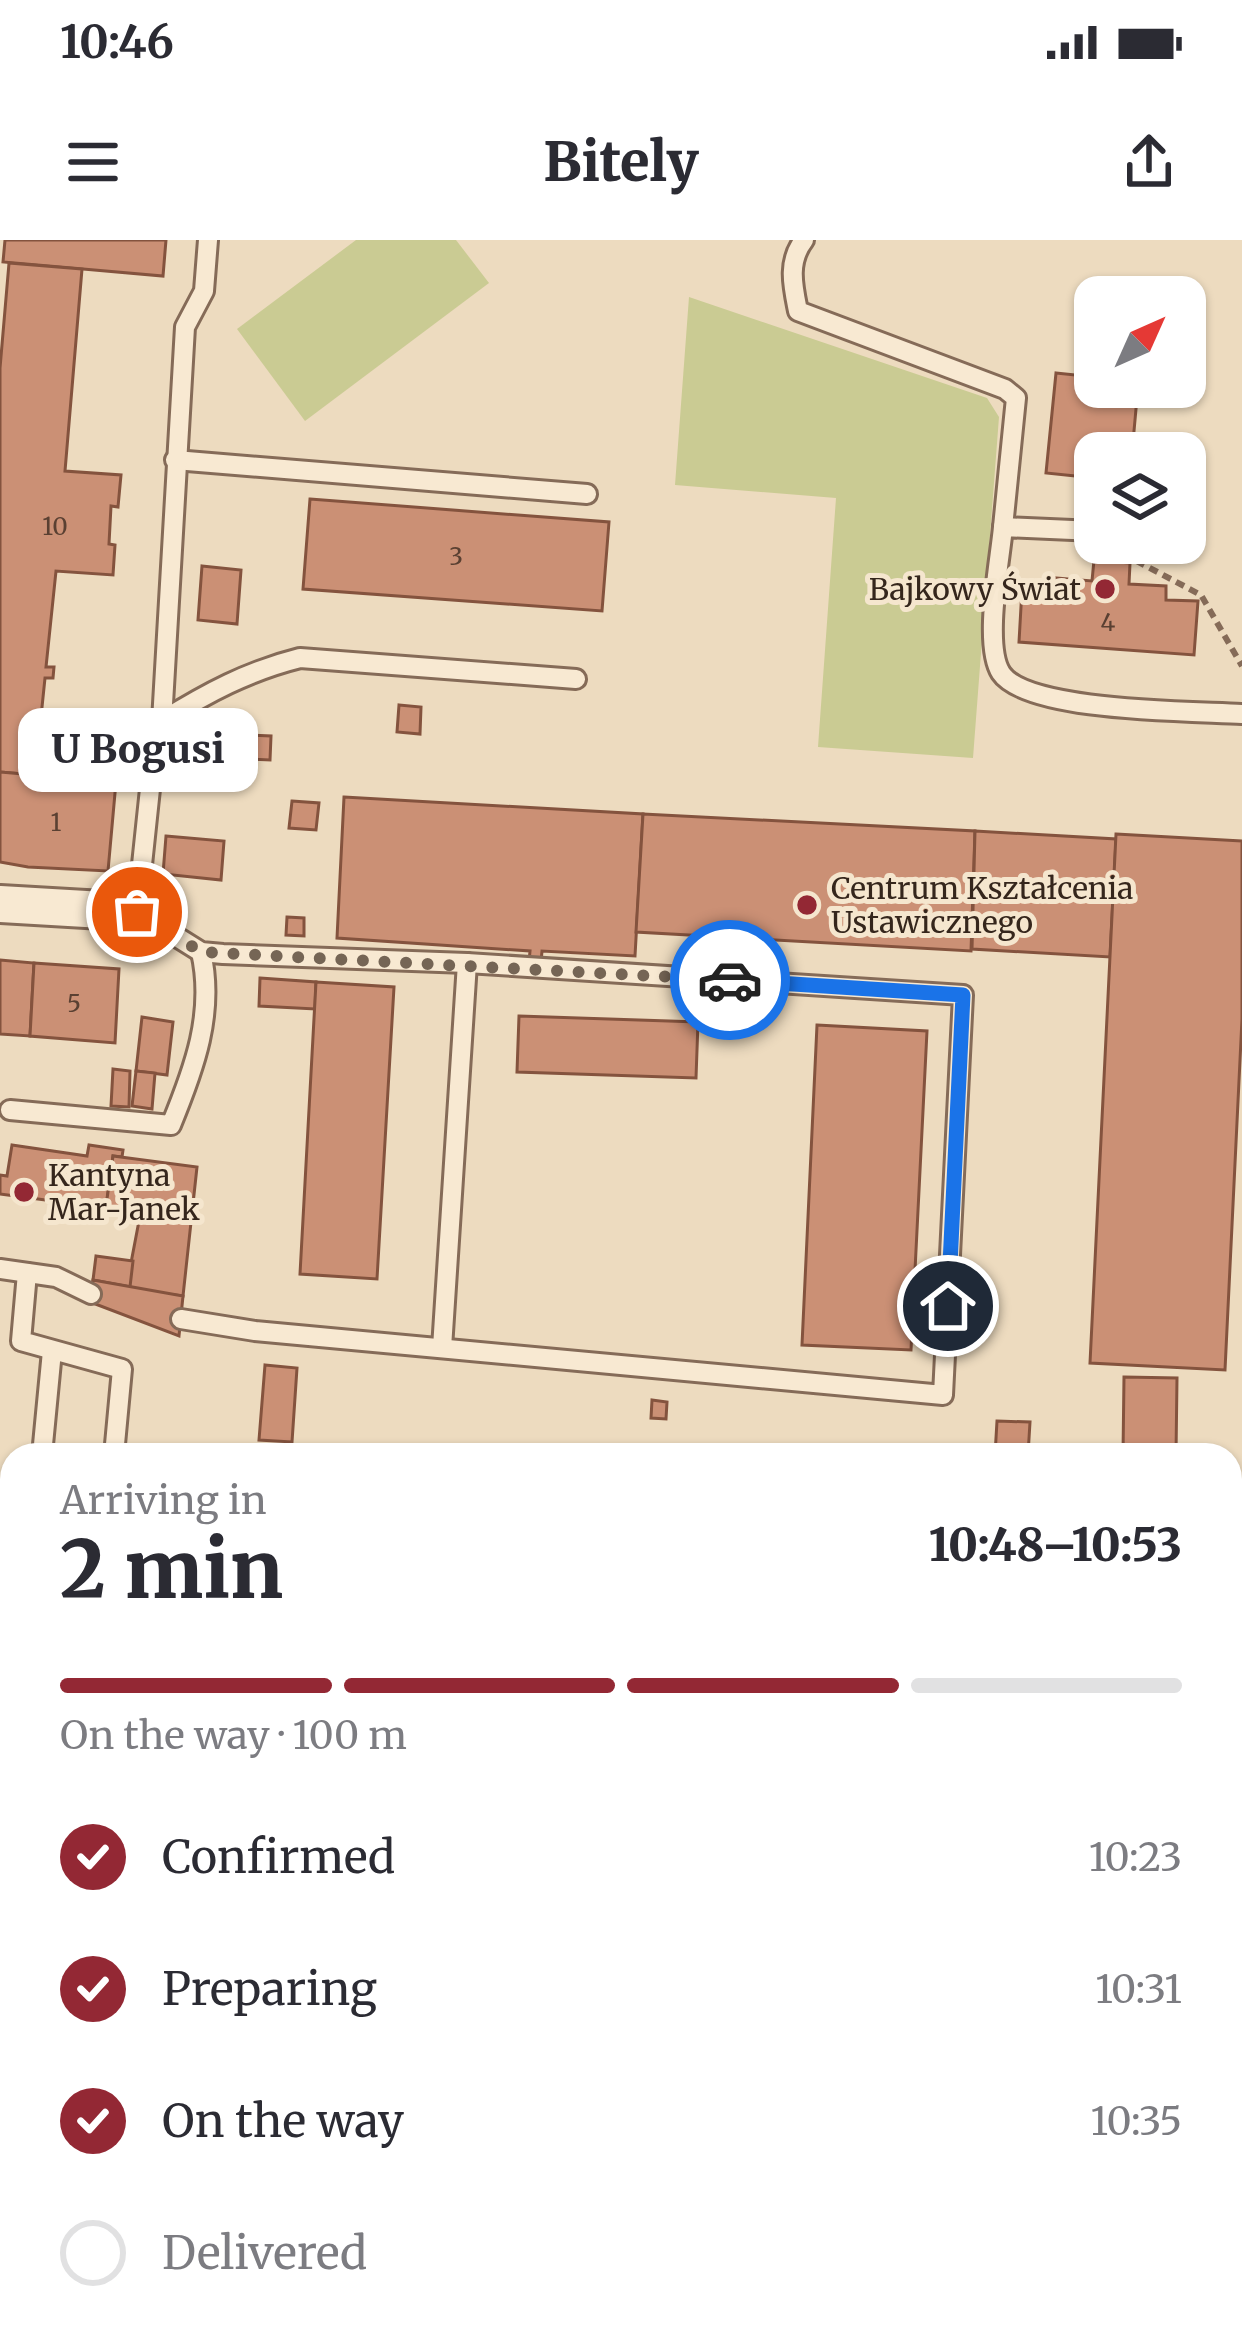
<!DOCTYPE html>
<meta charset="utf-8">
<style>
:root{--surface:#fff;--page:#f7f7f7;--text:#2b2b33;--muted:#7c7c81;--line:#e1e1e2;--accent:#932834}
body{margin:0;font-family:Merriweather,serif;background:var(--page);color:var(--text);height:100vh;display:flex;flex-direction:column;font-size:45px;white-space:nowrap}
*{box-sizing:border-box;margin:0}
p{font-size:39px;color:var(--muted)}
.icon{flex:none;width:66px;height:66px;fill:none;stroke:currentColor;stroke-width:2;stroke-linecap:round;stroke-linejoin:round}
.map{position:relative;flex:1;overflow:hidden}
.side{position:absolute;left:0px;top:1203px;width:1242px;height:903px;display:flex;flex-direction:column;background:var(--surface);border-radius:36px 36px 0 0;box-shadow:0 3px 9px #0004}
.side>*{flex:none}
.needle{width:78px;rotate:45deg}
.buttons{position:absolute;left:1074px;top:36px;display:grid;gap:24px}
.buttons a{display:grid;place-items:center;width:132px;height:132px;border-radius:24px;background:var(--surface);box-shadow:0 3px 9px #0004;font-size:60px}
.pin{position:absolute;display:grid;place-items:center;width:102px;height:102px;color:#fff;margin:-51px;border:6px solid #fff;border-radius:50%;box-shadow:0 3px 12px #0007}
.courier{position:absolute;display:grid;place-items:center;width:120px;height:120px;margin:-60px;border:9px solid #1a73e8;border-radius:50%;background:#fff;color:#222;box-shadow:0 3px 15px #0007}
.bubble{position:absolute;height:84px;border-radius:24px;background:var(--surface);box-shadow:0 3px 9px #0004;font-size:39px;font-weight:800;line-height:84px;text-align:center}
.headline em{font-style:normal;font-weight:800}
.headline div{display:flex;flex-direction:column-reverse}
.headline{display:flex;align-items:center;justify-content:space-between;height:204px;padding:0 60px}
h1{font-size:78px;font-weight:800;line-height:90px}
.bar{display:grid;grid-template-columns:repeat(4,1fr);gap:18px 12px;align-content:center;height:144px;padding:0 60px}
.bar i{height:15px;border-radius:9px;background:var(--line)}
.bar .current{background:var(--accent)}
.bar p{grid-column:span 4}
ol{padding:0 60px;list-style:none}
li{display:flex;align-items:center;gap:36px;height:132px}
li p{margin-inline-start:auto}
li .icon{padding:12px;border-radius:50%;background:var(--accent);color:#fff;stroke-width:4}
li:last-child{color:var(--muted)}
li i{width:66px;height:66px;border:6px solid var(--line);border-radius:50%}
.status{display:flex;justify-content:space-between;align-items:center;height:84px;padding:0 60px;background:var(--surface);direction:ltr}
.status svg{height:33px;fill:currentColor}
header{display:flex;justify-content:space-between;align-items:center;height:156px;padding:0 60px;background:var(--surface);font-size:54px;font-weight:800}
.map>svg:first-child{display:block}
.green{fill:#cacb93}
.water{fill:#a2bfb3;stroke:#6a8c80;stroke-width:3}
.building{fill:#cb9075;stroke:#84533e;stroke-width:3}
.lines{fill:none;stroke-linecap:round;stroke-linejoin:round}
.lane-casing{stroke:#856b58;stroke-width:24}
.street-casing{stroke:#856b58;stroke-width:42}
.secondary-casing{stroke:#674d3b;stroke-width:54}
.path{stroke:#856b58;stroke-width:6;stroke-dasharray:9 6;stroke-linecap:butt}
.lane{stroke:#f8e9d2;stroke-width:18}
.street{stroke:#f8e9d2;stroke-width:36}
.secondary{stroke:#f8e9d2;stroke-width:48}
.done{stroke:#756555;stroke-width:12;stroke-dasharray:0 21.6}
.route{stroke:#1a73e8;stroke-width:15}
.poi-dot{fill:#932834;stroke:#f5e6ce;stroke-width:4.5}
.labels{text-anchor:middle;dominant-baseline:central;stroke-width:10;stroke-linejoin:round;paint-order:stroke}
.number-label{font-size:24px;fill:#5a4032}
.poi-label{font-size:30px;fill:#35261c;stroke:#f5e6ce;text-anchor:start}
</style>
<div class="status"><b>10:46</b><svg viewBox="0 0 49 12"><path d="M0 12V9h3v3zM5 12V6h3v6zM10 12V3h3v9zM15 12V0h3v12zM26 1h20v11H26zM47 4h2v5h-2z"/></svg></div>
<header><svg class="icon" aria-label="menu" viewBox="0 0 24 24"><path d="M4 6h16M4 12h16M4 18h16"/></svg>Bitely<svg class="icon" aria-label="share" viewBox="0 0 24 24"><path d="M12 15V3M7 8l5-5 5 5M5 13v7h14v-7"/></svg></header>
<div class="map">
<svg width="1242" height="2104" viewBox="0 0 1242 2104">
<rect width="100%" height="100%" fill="#eddbbf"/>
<g class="green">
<path d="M356,0H456L489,43L305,181L237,89Z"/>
<path d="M689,57L987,158L999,177L973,518L818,507L836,258L675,245Z"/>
<path d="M0,1552L12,1560V1802L0,1800Z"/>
<path d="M1230,1888L1242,1890V2055L1230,2053Z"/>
</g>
<path class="water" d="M0,1800L12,1802V2094H1230V2053L1242,2055V2104H0Z"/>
<g class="building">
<path d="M5,0H166L163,36L3,22Z"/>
<path d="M9,23L82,29L65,231L121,235L118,267L111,266L109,304L115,305L113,335L56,331L46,427H54L53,438H45L35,535L0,532V128Z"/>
<path d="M1056,133L1095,137V147H1138L1132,213H1095V238L1046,233Z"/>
<path d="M310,259L609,282L602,371L303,349Z"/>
<path d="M1094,320L1130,323L1129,344L1166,346V360L1198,361L1194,415L1019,402L1022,349L1055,351V338L1092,341Z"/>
<path d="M202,326L241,330L237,384L198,380Z"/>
<path d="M399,465L421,467L420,494L397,492Z"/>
<path d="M247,495L271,496L270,520L246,519Z"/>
<path d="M0,532L116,542L108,631L28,627L0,622Z"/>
<path d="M344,557L643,574L635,716L542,711L541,722H529L530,711L337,698Z"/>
<path d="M292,561L319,563L316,590L289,588Z"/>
<path d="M643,574L975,591L971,711L636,692Z"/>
<path d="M975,591L1116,599L1110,717L972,709Z"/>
<path d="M1116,594L1242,601V779L1225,1130L1090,1123Z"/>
<path d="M166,596L224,601L221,640L163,634Z"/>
<path d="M287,677L304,678V696L286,695Z"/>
<path d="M0,720L34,723L30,796L0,794Z"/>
<path d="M34,723L119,729L115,803L30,796Z"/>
<path d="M260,738L316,742L315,769L259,766Z"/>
<path d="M316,742L394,747L377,1039L300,1034Z"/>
<path d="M519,776L698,782L696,838L517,832Z"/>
<path d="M142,777L173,782L167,835L136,831Z"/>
<path d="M817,785L927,791L911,1110L802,1105Z"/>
<path d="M113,829L130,831L129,867L111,866Z"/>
<path d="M136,831L155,833L152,869L132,866Z"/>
<path d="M12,905L87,916L89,905L123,910L122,917L113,916L106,968L0,954V935L7,936Z"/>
<path d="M113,916L197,927L183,1056L126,1049L139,981L155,983L156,972L106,966Z"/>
<path d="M96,1016L133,1021L130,1047L93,1040Z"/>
<path d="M93,1040L183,1056L179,1096L90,1062Z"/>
<path d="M265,1125L297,1128L292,1202L259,1200Z"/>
<path d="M1124,1137L1177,1138L1176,1215H1123Z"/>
<path d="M652,1160L667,1162L666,1179L651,1178Z"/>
<path d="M997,1181L1030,1182L1028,1215H995Z"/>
</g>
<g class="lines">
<defs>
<g id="lane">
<path d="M804,0C787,22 793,46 798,71L1005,149L1016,158L1003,287"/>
<path d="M175,220L587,254"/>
<path d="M1095,291L1003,287C1000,321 983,405 1001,433C1027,472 1193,471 1242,474"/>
<path d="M162,481C207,453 248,431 300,418L576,439"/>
<path d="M10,870L171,885C194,829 215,773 201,712"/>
<path d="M0,1029L56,1037L91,1054"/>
<path d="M27,1033L21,1101L122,1129L114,1215"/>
<path d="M181,1079L255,1091L943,1155L963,755L467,723L223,714L201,712L137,672L152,530L162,481L185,87L204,51L208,0"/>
<path d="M442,1108L467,723"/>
<path d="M42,1215L52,1111"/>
<path d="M1230,1643H1242"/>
</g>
<path id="street" d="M0,664L137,672"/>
<g id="secondary">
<path d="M0,1502L11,1512"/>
<path d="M1230,1867L1242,1869"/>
</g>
</defs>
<use href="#lane" class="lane-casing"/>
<use href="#street" class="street-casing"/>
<use href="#secondary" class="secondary-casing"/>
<g class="path">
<path d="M1117,307V317L1131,318L1201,355L1242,426"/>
<path d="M0,1660L12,1664"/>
<path d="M0,1718L12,1726"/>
<path d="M0,1771L12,1773"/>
<path d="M1230,1926L1242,1928"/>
<path d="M1230,1995L1242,1997"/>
</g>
<use href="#lane" class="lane"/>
<use href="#street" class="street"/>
<use href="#secondary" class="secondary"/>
</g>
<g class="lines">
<path class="done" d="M137,672L201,712L730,740"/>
<path class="route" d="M730,740L963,755L948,1066"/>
</g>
<g class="poi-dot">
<circle cx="1105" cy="349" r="12"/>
<circle cx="807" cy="665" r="12"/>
<circle cx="24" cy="952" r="12"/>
</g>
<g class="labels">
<g class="number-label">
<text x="55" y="286">10</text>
<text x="456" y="316">3</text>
<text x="1108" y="382">4</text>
<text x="56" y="582">1</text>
<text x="74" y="763">5</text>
</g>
<g class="poi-label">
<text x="1081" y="349" text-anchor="end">Bajkowy Świat</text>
<text x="831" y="648">Centrum Kształcenia<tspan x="831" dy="34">Ustawicznego</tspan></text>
<text x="48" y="935">Kantyna<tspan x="48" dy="34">Mar-Janek</tspan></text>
</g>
</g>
</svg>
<div class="buttons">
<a><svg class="needle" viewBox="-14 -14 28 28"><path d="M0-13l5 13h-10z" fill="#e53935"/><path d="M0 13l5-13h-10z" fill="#7c7c81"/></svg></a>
<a><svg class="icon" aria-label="layers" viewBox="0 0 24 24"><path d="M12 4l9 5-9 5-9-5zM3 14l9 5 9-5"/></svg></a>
</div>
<div class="pin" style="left:137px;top:672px;background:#ea580c"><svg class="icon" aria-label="bag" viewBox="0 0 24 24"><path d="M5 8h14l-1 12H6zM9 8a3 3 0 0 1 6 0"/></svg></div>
<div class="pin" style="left:948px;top:1066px;background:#1f2937"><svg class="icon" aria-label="home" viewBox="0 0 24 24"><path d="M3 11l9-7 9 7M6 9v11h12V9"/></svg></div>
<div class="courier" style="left:730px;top:740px"><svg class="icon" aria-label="car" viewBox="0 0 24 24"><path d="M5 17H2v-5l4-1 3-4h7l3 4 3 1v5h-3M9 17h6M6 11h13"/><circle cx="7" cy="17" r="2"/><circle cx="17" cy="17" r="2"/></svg></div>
<div class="bubble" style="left:18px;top:468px;width:240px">U Bogusi</div>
<section class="side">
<div class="headline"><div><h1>2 min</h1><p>Arriving in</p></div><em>10:48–10:53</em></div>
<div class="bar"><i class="current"></i><i class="current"></i><i class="current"></i><i></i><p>On the way · 100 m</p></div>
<ol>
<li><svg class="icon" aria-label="check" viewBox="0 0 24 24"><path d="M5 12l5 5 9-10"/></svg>Confirmed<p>10:23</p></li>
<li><svg class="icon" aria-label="check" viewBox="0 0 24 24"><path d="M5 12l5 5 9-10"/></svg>Preparing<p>10:31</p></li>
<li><svg class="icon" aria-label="check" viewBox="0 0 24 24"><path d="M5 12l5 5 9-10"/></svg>On the way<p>10:35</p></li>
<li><i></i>Delivered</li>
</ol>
</section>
</div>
